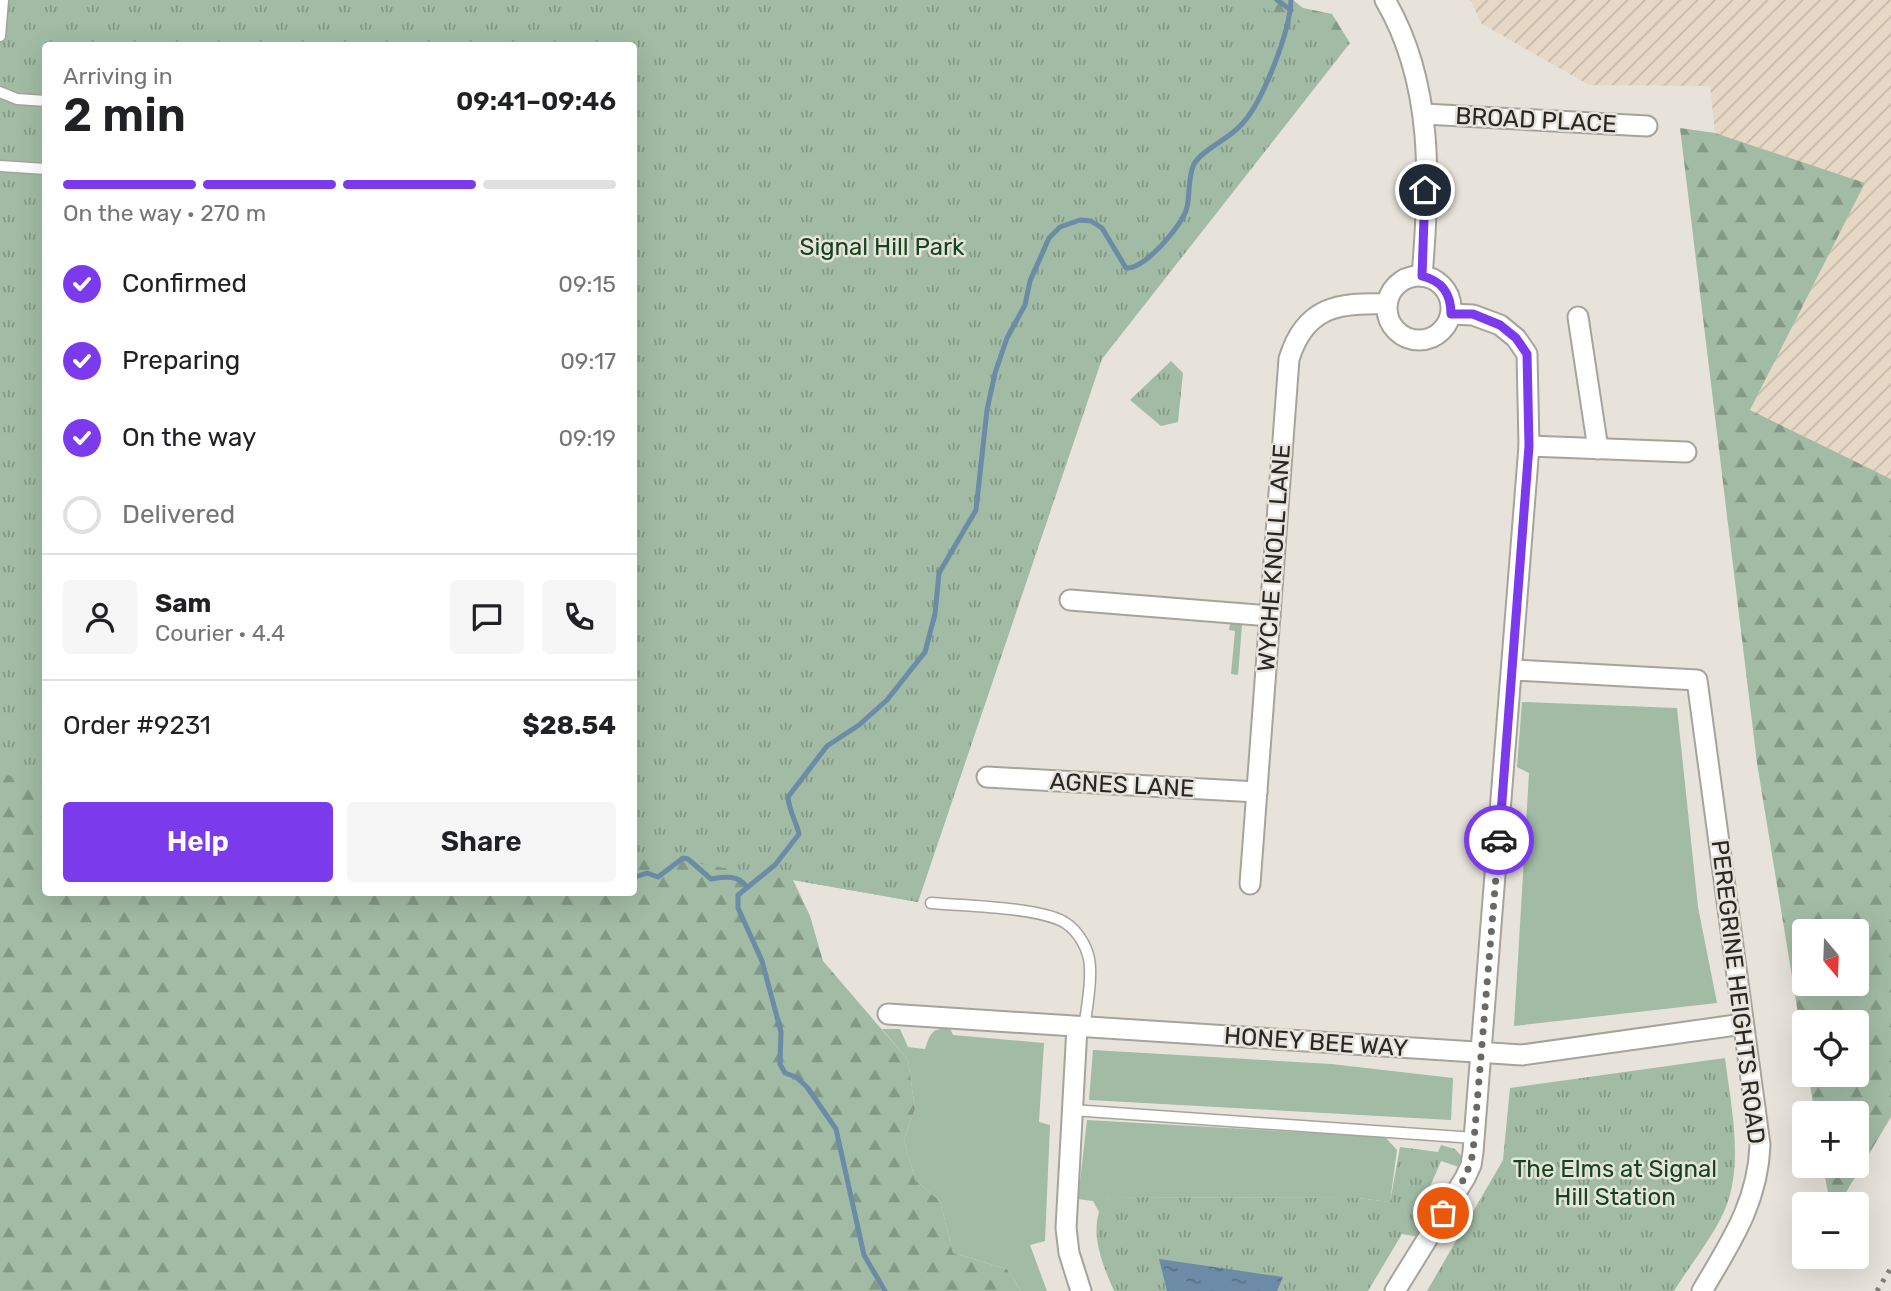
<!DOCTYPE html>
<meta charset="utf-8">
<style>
:root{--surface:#fff;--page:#f6f6f6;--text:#202124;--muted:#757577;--line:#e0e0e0;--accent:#7c3aed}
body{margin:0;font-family:Rubik,sans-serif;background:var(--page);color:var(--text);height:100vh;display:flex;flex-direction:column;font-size:26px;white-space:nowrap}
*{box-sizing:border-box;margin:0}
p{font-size:23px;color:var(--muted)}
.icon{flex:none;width:38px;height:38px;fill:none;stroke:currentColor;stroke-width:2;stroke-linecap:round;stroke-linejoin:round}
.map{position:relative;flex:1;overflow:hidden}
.drawer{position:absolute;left:42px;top:42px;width:595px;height:854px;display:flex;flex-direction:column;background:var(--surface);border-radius:7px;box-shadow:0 7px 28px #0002}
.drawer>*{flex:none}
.needle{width:46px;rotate:161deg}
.fabs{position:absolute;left:1792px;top:919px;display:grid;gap:14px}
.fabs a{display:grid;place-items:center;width:77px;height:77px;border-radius:7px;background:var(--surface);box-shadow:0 7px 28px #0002;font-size:35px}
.pin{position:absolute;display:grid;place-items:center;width:60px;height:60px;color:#fff;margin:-30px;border:4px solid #fff;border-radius:50%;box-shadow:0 2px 7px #0007}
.courier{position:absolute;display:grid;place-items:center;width:70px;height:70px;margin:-35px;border:5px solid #7c3aed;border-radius:50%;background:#fff;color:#222;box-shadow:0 2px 9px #0007}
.summary em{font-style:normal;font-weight:600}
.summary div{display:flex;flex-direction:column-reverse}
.summary{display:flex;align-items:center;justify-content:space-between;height:119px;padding:0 21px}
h1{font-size:46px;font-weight:600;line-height:52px}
.bar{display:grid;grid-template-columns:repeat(4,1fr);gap:10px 7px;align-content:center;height:84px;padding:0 21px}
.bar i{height:9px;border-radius:5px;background:var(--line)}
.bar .selected{background:var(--accent)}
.bar p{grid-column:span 4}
.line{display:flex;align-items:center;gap:18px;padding:0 21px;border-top:2px solid var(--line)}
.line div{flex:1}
.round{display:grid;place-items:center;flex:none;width:74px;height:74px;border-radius:7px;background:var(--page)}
ol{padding:0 21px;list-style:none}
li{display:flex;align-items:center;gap:21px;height:77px}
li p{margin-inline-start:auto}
li .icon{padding:7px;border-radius:50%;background:var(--accent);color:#fff;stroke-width:4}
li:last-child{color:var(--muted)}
li i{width:38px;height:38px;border:4px solid var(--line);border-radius:50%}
.cta{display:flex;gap:14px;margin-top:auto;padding:14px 21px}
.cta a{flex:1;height:80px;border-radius:7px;background:var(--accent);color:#fff;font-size:28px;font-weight:600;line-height:80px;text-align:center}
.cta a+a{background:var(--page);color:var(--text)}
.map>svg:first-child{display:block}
.industrial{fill:url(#industrial-furrows)}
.grass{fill:#a1bba4}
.forest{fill:url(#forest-firs);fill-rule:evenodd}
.park{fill:url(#park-tufts)}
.water{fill:url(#water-ripples)}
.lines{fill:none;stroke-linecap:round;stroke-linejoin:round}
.stream{stroke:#6b8ba7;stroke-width:5}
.service-casing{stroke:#a6a39b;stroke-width:13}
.minor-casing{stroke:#a6a39b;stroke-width:23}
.service{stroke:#fff;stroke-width:10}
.minor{stroke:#fff;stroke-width:19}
.rail{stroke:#807e79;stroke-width:5;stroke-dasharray:3.5 7;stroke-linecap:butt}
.done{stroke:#6b6964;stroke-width:7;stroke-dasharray:0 12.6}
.route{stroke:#7c3aed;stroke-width:9}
.labels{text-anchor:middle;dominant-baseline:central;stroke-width:5;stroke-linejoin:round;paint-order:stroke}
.street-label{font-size:24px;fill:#282724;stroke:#e7e3db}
.park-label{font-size:24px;fill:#11451e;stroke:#e7e3db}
</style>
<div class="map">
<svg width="1891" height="1291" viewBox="0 0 1891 1291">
<defs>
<pattern id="industrial-furrows" width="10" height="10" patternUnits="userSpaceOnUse" patternTransform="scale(1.75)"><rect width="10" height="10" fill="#e6d8c5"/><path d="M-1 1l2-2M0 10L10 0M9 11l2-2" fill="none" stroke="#c5b9a9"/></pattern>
<pattern id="forest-firs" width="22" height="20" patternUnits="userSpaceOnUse" patternTransform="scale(1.75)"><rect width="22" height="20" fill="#a1bba4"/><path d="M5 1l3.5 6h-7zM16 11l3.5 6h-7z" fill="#839885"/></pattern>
<pattern id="park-tufts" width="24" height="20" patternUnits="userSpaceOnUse" patternTransform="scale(1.75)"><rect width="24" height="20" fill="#a1bba4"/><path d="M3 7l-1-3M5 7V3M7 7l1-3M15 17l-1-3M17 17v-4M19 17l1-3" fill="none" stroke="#839885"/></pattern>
<pattern id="water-ripples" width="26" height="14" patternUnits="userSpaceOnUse" patternTransform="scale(1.75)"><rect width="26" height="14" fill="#6b8ba7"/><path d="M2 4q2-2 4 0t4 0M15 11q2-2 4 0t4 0" fill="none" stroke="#587288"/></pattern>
</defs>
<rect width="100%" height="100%" fill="#e7e3db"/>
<path class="industrial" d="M1470,0H1891V479L1750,410L1865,183L1715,133L1710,86L1589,85L1482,24Z"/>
<g class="grass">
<path d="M1230,623L1242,625L1238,675L1231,674L1235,631L1229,630Z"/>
<path d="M1522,702L1677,708L1698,907L1717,1003L1514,1026L1529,773L1517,767Z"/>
<path d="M950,1028L953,1035L1044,1043L1039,1122L1050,1125L1045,1241L1030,1245L1047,1291H1021L1007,1269L953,1253L940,1201L915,1180L904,1140L915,1109L908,1060L882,1029H900L908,1047L925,1049C931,1033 930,1029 950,1028Z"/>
<path d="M1093,1050L1331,1064L1453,1078L1451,1120L1089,1100Z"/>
<path d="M1087,1120L1385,1137L1397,1150L1390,1202L1358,1198L1108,1197L1099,1212L1093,1201L1078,1199Z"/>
</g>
<g class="forest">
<path d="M658,0H1293L1303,8L1332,14L1350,43L1168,221L1090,263L918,902L793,880L810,916L823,961L908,1060L915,1109L904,1140L915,1180L940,1201L953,1253L1007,1269L1021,1291H0V698L45,561L46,892H634V46Z"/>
<path d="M1680,128L1715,133L1865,183L1750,410L1891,479V1117L1839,1204H1830L1823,1166H1857V1113H1815L1808,1075L1857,1074V1022H1804V1050L1757,763ZM1804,931H1857V984H1804Z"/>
</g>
<g class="park">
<path d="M0,0H1243L1350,43L1102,359L918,902L634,852V46H46L45,779L0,775Z"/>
<path d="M1171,361L1183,373L1178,422L1161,426L1130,400Z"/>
<path d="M1725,1058C1731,1108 1746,1171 1721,1218C1708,1243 1689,1267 1674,1291H1427L1503,1160L1510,1088Z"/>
<path d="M1441,1145L1455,1149L1464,1159L1459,1167L1441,1161L1421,1208L1432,1215L1419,1237L1402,1234L1368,1291H1114C1104,1268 1091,1238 1099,1212C1101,1207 1105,1202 1108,1197L1358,1198L1390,1202L1400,1147L1438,1152Z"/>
</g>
<path class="water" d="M1159,1259L1283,1277L1277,1291H1167Z"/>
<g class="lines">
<g class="stream">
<path d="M1277,0L1291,10"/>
<path d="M634,872L635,877L647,873L658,877L683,858L688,859L711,879C724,877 738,874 747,887"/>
<path d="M885,1291L864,1255L836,1129L807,1087L796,1077L785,1073L780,1064L781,1032L762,961L738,908V895L775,865L799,834C796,821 789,811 788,797L827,746L859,725L887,700L925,652L935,614L939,573L976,510L987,410L995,373L1007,338L1025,305L1030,281L1049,238L1060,227L1080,220L1091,221L1102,228L1126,268C1144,270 1184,224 1187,207C1190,194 1188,176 1194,164C1201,151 1228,139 1239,127C1262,106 1290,31 1291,0"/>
</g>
<defs>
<g id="service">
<path d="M0,36L3,0"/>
<path d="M0,92L17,99L46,101"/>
<path d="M0,166L46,169"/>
<path d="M931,903C964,906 1037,907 1064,922C1079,931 1090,951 1090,968C1091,987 1087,1008 1084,1027"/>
<path d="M1072,1110L1475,1138"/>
</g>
<g id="minor">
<path d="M1385,0C1434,83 1430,183 1422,276"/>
<path d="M1424,114L1647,126"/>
<circle cx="1419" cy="308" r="32"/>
<path d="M1578,317L1598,449"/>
<path d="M1529,446L1686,452"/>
<path d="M1070,600L1270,616"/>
<path d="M1513,670L1697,680L1760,1145C1758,1203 1730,1243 1702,1291"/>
<path d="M987,777L1257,792"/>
<path d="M1250,884L1289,359C1305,307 1338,302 1387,304"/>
<path d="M888,1014L1522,1055L1743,1024"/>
<path d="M1077,1027L1066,1228L1069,1253L1081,1291"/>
<path d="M1395,1291L1465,1178L1471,1165L1473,1152L1529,446L1527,354L1516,338L1500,325L1473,315L1451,314"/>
</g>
</defs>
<use href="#service" class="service-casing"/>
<use href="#minor" class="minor-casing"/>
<use href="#service" class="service"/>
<use href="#minor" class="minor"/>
<path class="rail" d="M1877,1291L1891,1268"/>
</g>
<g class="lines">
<path class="done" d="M1443,1213C1455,1194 1469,1175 1473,1152L1499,840"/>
<path class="route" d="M1425,190L1422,276C1442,281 1451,293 1451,314H1473L1500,325L1516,338L1527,354L1529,446L1499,840"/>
</g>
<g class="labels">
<g class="street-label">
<text transform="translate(1536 120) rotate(3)">BROAD PLACE</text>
<text transform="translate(1274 558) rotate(-86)">WYCHE KNOLL LANE</text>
<text transform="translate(1122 785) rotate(3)">AGNES LANE</text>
<text transform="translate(1738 992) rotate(83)">PEREGRINE HEIGHTS ROAD</text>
<text transform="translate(1316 1042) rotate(4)">HONEY BEE WAY</text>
</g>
<g class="park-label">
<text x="882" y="247">Signal Hill Park</text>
<text x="1615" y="1169">The Elms at Signal<tspan x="1615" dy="28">Hill Station</tspan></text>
</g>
</g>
</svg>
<div class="fabs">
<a><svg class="needle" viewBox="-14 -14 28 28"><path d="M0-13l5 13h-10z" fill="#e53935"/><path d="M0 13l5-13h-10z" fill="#757577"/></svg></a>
<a><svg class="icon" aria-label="locate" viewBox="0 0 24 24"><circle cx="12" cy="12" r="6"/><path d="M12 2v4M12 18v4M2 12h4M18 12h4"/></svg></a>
<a>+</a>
<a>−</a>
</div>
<div class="pin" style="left:1443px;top:1213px;background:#ea580c"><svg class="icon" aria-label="bag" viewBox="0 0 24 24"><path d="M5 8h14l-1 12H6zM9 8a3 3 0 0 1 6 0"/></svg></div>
<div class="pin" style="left:1425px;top:190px;background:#1f2937"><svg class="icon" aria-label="home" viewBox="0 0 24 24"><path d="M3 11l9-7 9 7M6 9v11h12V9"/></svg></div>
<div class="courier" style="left:1499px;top:840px"><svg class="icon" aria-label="car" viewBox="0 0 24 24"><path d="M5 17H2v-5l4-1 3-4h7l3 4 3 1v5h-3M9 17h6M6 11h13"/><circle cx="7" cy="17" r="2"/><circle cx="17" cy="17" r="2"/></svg></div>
<section class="drawer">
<div class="summary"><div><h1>2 min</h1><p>Arriving in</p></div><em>09:41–09:46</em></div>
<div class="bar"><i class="selected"></i><i class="selected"></i><i class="selected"></i><i></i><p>On the way · 270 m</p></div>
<ol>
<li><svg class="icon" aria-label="check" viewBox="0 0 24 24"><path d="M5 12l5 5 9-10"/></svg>Confirmed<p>09:15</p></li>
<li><svg class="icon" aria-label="check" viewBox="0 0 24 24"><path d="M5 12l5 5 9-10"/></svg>Preparing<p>09:17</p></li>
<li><svg class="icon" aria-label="check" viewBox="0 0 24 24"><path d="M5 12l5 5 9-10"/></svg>On the way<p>09:19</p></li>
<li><i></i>Delivered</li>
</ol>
<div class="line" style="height:126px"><a class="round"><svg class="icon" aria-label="person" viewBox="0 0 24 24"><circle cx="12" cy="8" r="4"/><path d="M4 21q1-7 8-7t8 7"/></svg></a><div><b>Sam</b><p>Courier · 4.4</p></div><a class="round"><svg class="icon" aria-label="chat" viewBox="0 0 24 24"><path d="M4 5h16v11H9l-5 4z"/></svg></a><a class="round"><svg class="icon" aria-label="phone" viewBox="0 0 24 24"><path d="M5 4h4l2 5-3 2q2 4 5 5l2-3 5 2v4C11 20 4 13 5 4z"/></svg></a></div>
<div class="line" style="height:91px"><div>Order #9231</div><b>$28.54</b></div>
<div class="cta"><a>Help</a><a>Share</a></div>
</section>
</div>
